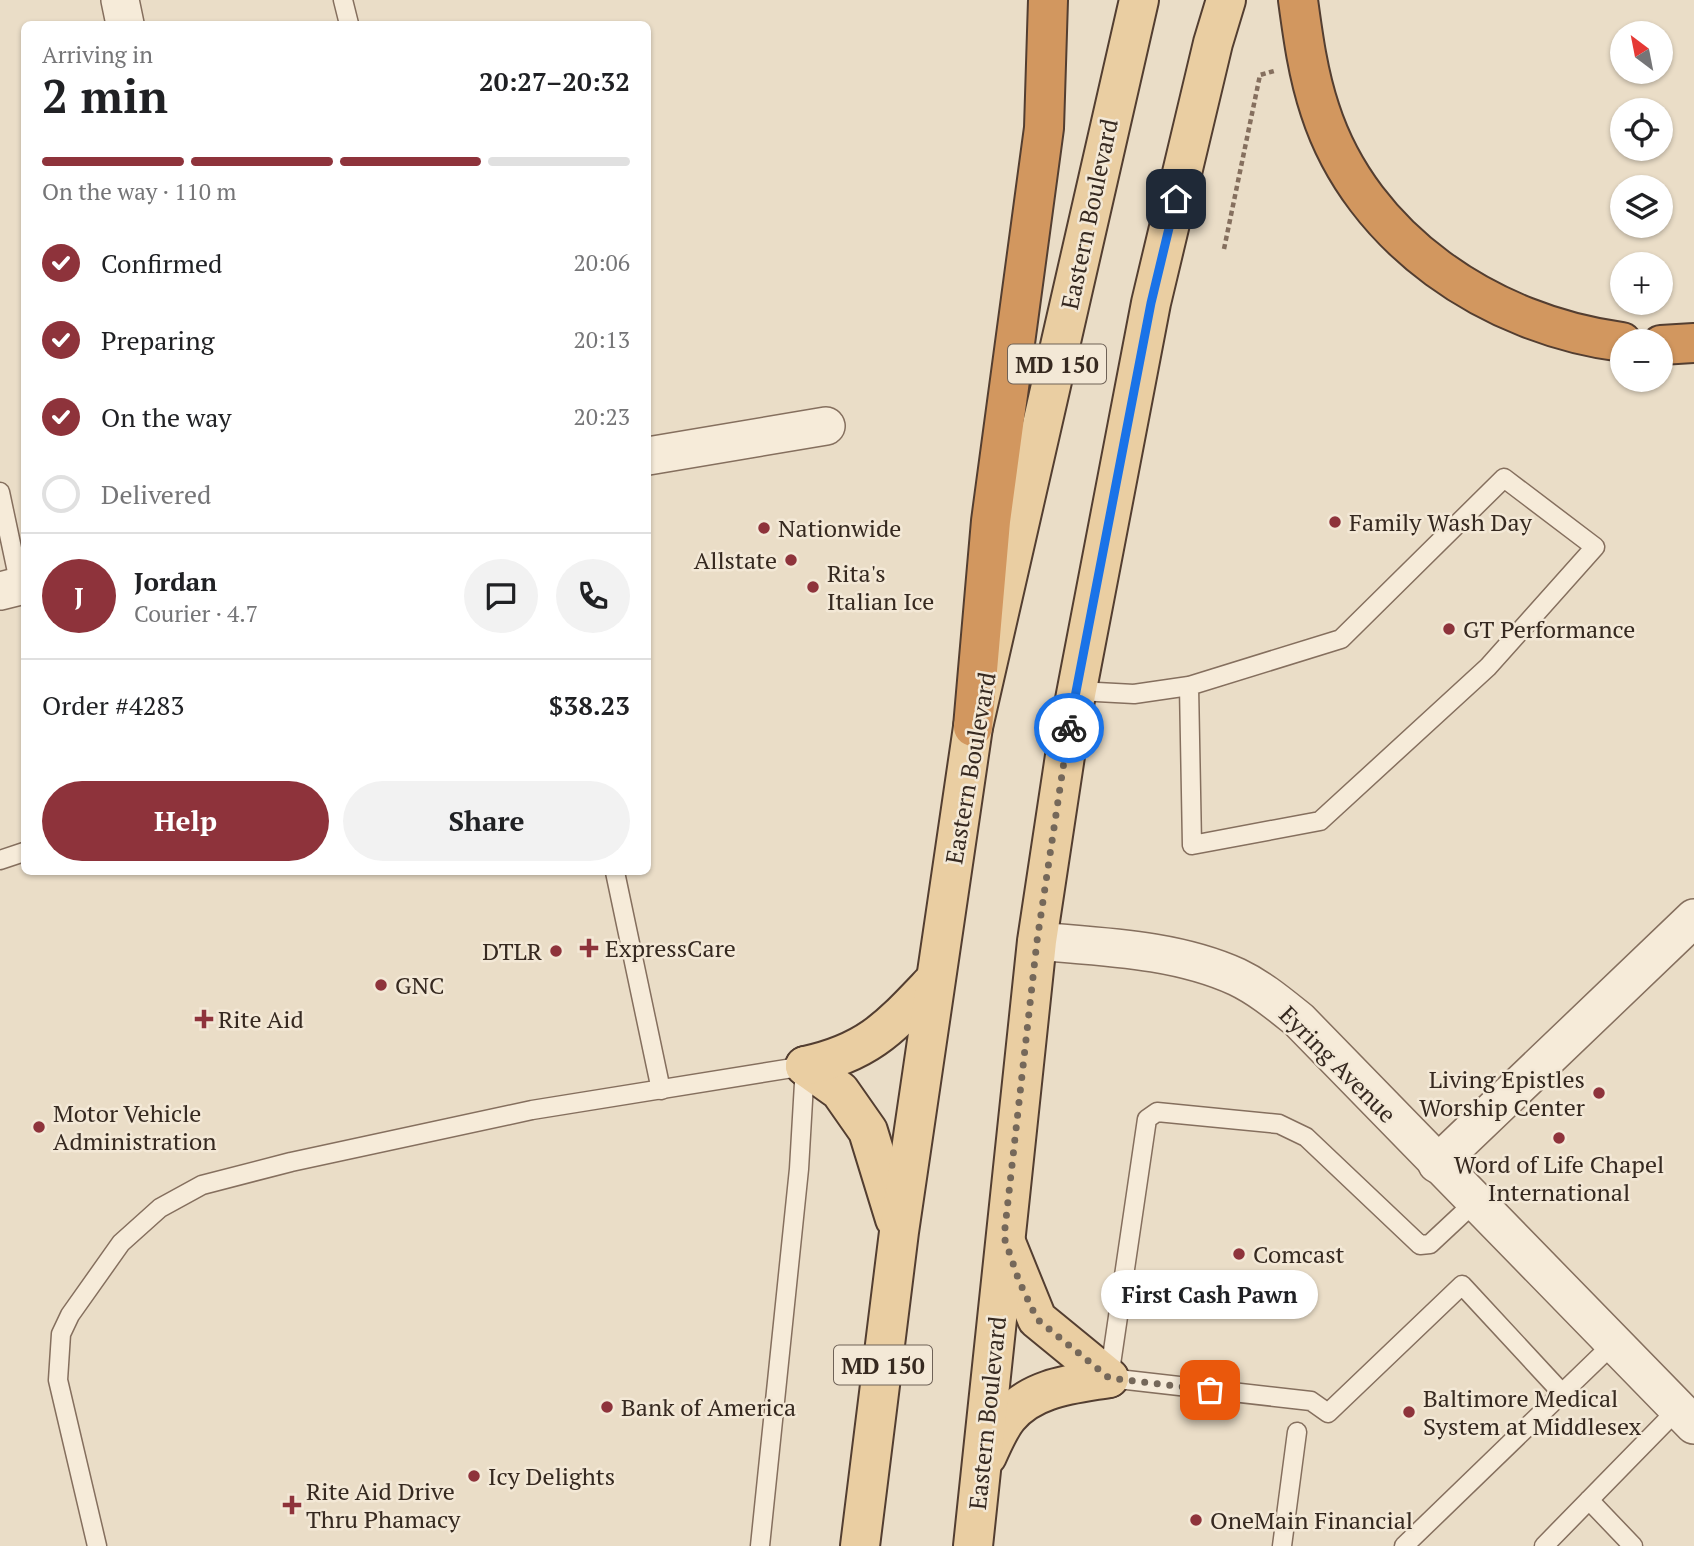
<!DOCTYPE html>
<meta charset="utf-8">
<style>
:root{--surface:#fff;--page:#f2f2f2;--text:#202124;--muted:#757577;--line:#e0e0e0;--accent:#8e333b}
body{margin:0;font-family:"PT Serif",serif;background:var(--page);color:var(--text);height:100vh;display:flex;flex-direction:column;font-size:26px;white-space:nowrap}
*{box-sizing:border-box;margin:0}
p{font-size:23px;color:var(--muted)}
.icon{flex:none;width:38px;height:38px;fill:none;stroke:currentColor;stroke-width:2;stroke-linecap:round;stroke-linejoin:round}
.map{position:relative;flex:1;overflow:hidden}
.panel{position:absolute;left:21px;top:21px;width:630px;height:854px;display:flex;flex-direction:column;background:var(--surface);border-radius:10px;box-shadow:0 2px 5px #0004}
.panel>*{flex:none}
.needle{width:46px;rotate:328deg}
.tools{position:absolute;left:1610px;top:21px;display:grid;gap:14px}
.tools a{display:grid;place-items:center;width:63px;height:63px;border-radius:50%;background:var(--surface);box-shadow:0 2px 5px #0004;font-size:35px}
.pin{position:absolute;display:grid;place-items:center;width:60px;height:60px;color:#fff;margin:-30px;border-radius:14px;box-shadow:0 4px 10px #0006}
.courier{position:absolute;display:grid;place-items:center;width:70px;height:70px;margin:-35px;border:5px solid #1a73e8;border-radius:50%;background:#fff;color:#222;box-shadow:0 2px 9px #0007}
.bubble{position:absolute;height:49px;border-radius:24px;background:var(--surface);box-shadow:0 2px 5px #0004;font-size:23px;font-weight:800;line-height:49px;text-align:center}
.summary em{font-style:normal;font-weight:800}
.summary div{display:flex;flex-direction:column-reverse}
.summary{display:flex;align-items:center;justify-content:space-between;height:119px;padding:0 21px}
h1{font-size:46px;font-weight:800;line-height:52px}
.bar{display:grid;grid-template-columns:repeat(4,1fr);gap:10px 7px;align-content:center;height:84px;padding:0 21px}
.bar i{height:9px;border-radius:5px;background:var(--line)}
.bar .current{background:var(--accent)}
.bar p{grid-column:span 4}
.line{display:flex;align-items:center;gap:18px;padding:0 21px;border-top:2px solid var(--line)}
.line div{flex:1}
.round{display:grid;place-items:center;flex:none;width:74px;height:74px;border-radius:37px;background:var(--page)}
ol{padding:0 21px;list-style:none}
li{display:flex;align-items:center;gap:21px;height:77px}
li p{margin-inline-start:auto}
li .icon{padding:7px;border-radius:50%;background:var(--accent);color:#fff;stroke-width:4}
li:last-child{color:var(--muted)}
li i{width:38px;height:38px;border:4px solid var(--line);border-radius:50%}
.cta{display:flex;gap:14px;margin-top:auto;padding:14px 21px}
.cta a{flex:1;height:80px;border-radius:42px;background:var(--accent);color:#fff;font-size:28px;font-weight:800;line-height:80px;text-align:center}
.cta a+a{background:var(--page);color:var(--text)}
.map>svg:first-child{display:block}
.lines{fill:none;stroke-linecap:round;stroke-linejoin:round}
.lane-casing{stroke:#856f5e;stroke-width:21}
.street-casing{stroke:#856f5e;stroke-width:40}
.primary-casing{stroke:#533e31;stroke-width:42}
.highway-casing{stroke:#533e31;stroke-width:42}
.path{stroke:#856f5e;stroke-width:4.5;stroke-dasharray:5 3.5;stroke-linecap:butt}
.lane{stroke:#f6ebd9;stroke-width:18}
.street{stroke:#f6ebd9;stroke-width:37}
.primary{stroke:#eacea2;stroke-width:38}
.highway{stroke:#d2975f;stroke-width:38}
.done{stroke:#75685a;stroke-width:7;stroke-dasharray:0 12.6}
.route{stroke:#1a73e8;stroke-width:9}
.poi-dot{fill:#8e333b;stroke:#f3e8d6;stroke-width:2.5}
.labels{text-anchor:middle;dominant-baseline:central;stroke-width:5;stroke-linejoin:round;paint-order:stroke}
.shield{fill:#f3e8d6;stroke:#6f6257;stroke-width:2}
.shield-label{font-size:23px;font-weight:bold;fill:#362920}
.street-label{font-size:24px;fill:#362920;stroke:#f3e8d6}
.poi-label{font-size:24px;fill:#362920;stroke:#f3e8d6;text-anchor:start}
</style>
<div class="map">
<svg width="1694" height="1546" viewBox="0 0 1694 1546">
<rect width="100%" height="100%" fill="#eaddc7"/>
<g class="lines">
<defs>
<g id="lane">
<path d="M343,0L349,24"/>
<path d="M0,492L20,586"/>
<path d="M1078,691L1134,694L1189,686L1341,639L1504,478L1595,547L1488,667L1320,821L1192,845L1189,686"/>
<path d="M0,860L24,852"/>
<path d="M615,872L661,1090"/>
<path d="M1475,1202L1430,1244L1420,1245L1306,1137L1279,1124L1157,1112L1147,1119L1109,1378L1311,1401L1328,1413L1462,1285L1562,1393"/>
<path d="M1589,1500L1633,1546"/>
<path d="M97,1546L58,1380L61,1334L70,1315L121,1243L160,1208L202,1185L291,1162L532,1110L805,1066L799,1169L760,1546"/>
<path d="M1282,1546L1297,1432"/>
<path d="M1404,1546L1614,1343"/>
<path d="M1544,1546L1678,1409"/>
</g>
<g id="street">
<path d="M120,0L125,24"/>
<path d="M648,456L826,426"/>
<path d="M0,591L24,585"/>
<path d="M1037,941C1103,947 1176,949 1237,977C1260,988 1279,1004 1299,1020L1694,1425"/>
<path d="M1437,1164L1694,918"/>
</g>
<g id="primary">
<path d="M805,1066L840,1091L868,1131L895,1219"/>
<path d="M805,1066C870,1052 891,1026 935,980"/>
<path d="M1007,1245L1037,1319L1109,1378"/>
<path d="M987,1456C993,1443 999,1428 1008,1417C1032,1387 1074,1384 1109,1378"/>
<path d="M860,1546L899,1232L973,727L1139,0"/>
<path d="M973,1546L1037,941L1068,736L1151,303L1213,43L1226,0"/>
</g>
<g id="highway">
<path d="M1298,0C1303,37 1308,74 1320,110C1362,240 1491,325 1622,342"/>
<path d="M1661,345L1694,343"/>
<path d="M973,727L991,521L1044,128L1048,0"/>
</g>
</defs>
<use href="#lane" class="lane-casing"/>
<use href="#street" class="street-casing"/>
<use href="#primary" class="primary-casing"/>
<use href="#highway" class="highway-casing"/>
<path class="path" d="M1224,249L1260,75L1274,71"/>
<use href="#lane" class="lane"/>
<use href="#street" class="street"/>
<use href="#primary" class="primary"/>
<use href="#highway" class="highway"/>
</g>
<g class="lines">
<path class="done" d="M1069,728L1037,941L1004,1237L1019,1281L1037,1319L1109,1378L1210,1390"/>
<path class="route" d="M1069,728L1151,303L1176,199"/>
</g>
<g class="poi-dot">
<circle cx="1335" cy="522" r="7"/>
<circle cx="764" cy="528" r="7"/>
<circle cx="791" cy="560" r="7"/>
<circle cx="813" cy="587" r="7"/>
<circle cx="1449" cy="629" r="7"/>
<path d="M585.5 937.5h7v7h7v7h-7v7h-7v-7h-7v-7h7z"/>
<circle cx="556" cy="951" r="7"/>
<circle cx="381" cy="985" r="7"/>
<path d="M200.5 1008.5h7v7h7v7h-7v7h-7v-7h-7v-7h7z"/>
<circle cx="1599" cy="1093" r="7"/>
<circle cx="39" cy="1127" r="7"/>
<circle cx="1559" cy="1138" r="7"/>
<circle cx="1239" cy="1254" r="7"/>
<circle cx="607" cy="1407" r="7"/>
<circle cx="1409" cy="1412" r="7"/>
<circle cx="474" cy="1476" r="7"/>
<path d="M288.5 1494.5h7v7h7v7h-7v7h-7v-7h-7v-7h7z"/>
<circle cx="1196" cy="1520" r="7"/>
</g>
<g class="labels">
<g class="shield">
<rect x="1008" y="344.5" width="98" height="39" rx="5"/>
<rect x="834" y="1345.5" width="98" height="39" rx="5"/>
</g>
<g class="shield-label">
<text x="1057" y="364">MD 150</text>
<text x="883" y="1365">MD 150</text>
</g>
<g class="street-label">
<text transform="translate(1089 214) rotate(-78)">Eastern Boulevard</text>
<text transform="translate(970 768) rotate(-80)">Eastern Boulevard</text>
<text transform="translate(1338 1064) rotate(45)">Eyring Avenue</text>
<text transform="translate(987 1413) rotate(-84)">Eastern Boulevard</text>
</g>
<g class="poi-label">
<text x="1349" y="522">Family Wash Day</text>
<text x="778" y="528">Nationwide</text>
<text x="777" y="560" text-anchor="end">Allstate</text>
<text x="827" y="573">Rita's<tspan x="827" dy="28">Italian Ice</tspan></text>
<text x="1463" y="629">GT Performance</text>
<text x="605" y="948">ExpressCare</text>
<text x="542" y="951" text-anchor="end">DTLR</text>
<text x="395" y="985">GNC</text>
<text x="218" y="1019">Rite Aid</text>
<text x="1585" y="1079" text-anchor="end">Living Epistles<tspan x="1585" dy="28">Worship Center</tspan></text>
<text x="53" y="1113">Motor Vehicle<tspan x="53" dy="28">Administration</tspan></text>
<text x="1559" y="1164" text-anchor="middle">Word of Life Chapel<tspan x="1559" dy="28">International</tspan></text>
<text x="1253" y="1254">Comcast</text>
<text x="1423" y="1398">Baltimore Medical<tspan x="1423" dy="28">System at Middlesex</tspan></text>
<text x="621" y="1407">Bank of America</text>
<text x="488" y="1476">Icy Delights</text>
<text x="306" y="1491">Rite Aid Drive<tspan x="306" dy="28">Thru Phamacy</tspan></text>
<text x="1210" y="1520">OneMain Financial</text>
</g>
</g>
</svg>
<div class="tools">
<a><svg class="needle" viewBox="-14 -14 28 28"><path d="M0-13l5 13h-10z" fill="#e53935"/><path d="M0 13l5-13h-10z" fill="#757577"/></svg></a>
<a><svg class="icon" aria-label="locate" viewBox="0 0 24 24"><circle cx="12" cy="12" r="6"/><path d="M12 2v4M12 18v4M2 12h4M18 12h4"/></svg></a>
<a><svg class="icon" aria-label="layers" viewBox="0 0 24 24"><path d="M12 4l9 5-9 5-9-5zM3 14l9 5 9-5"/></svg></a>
<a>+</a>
<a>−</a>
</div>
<div class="pin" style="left:1210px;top:1390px;background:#ea580c"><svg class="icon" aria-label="bag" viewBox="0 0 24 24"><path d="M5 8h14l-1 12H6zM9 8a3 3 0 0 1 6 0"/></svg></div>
<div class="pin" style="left:1176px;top:199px;background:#1f2937"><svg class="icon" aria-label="home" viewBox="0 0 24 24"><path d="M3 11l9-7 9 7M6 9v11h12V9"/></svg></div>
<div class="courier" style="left:1069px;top:728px"><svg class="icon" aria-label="bike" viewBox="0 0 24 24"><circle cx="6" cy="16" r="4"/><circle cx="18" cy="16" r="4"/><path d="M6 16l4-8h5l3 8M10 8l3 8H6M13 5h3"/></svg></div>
<div class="bubble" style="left:1101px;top:1270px;width:217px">First Cash Pawn</div>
<section class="panel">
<div class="summary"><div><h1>2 min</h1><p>Arriving in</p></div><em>20:27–20:32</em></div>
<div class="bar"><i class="current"></i><i class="current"></i><i class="current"></i><i></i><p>On the way · 110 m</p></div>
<ol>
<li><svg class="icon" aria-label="check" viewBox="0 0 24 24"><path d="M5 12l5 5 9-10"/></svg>Confirmed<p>20:06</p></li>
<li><svg class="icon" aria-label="check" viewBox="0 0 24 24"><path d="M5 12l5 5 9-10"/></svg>Preparing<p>20:13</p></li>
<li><svg class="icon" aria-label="check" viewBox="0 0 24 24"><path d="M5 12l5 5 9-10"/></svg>On the way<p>20:23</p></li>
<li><i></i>Delivered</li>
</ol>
<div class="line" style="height:126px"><b class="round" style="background:var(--accent);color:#fff">J</b><div><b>Jordan</b><p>Courier · 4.7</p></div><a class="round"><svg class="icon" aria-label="chat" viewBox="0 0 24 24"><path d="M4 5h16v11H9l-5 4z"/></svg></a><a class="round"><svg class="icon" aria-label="phone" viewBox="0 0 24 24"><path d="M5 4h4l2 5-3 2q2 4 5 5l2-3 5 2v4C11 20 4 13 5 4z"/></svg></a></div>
<div class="line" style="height:91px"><div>Order #4283</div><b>$38.23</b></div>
<div class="cta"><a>Help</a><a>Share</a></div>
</section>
</div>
